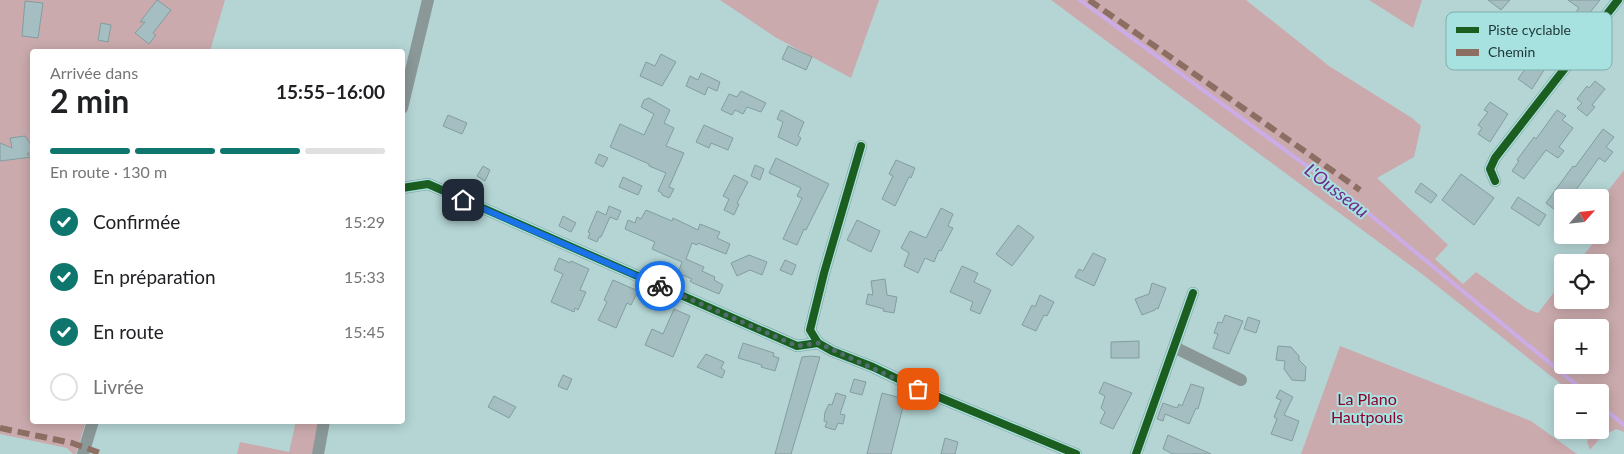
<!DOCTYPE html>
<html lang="fr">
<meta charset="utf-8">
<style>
:root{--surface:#fff;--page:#f6f6f6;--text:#202124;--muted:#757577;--line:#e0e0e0;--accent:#0f766e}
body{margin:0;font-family:Lato,sans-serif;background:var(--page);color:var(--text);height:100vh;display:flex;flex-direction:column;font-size:19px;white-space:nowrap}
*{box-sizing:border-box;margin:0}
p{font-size:16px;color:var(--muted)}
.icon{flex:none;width:28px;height:28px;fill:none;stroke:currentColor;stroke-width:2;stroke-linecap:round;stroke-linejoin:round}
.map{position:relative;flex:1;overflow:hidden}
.panel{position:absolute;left:30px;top:49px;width:375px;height:375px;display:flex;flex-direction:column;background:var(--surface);border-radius:5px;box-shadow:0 2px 12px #0003}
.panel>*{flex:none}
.needle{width:32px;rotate:63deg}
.controls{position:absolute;left:1554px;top:189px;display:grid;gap:10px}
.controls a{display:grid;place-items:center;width:55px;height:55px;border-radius:5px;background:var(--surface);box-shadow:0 2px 12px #0003;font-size:25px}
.pin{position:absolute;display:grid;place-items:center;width:42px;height:42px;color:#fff;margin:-21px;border-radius:10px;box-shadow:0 2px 8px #0006}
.courier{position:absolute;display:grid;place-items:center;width:50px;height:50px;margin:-25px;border:4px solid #1a73e8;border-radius:50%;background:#fff;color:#222;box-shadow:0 1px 6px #0007}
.head em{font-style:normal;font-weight:700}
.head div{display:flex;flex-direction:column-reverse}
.head{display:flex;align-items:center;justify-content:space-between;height:85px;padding:0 20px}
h1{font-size:32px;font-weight:700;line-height:38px}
.bar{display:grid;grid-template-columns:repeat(4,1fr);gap:8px 5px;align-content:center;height:60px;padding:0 20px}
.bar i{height:6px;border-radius:4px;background:var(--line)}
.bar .selected{background:var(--accent)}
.bar p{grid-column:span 4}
ol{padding:0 20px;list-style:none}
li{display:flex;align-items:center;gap:15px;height:55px}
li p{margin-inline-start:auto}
li .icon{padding:5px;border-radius:50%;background:var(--accent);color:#fff;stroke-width:4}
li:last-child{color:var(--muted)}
li i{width:28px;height:28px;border:2px solid var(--line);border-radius:50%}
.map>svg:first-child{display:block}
.green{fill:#caaaad;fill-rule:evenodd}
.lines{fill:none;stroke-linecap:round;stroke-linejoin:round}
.stream{stroke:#cbace7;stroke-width:4}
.building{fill:#a5bec1;stroke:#849d9f}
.minor{stroke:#8a9998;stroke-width:12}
.quiet{stroke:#8d6e63;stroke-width:6;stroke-dasharray:12 6;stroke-linecap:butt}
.cycleway-casing{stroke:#a7e2e1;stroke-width:11}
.cycleway{stroke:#1b5e20;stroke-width:8}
.done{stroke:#526d6d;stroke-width:5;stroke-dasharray:0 9}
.route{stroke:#1a73e8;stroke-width:6}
.labels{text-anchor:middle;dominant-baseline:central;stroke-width:4;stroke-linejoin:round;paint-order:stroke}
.park-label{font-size:16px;fill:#8d032c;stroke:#a7e2e1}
.water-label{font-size:18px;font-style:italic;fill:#70298b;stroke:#a7e2e1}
.key{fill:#a7e2e1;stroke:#7eaead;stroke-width:1}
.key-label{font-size:14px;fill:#1d3535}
</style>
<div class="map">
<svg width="1624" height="454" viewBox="0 0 1624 454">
<rect width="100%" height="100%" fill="#b4d5d4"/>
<g class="green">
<path d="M0,0H225L210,51H32V421H86L76,454H73L67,448L0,434Z"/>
<path d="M720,0H879L851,78L775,37Z"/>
<path d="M1051,0H1246L1329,66L1412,118L1421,126L1414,157L1377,178L1448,245L1435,259L1463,284L1476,272L1527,309L1538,313L1562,282V300H1600V262H1578L1594,242L1583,235H1600V201L1624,170V432L1616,429L1600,438L1590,450L1587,442L1591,430H1600V392H1571L1422,274ZM1562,328H1600V365H1562Z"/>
<path d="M1369,0H1422L1413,28Z"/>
<path d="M1340,346L1531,421L1577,454H1301Z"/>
<path d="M296,421H319L312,454H237L240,442L289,452Z"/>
</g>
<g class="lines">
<g class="stream">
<path d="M1080,0L1345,194L1585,392"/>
<path d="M1600,405L1624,425"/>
</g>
</g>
<g class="building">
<path d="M157,0L171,10L153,33L156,35L149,44L135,33L145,22H140Z"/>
<path d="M1488,0H1510L1501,10Z"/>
<path d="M1568,0H1600L1576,30L1579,33L1563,52L1558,48L1532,89L1518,79L1538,51L1543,54L1579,8Z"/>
<path d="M25,1L43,3L38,38L22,36Z"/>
<path d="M101,23L111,25L108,42L98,40Z"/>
<path d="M788,46L812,57L806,70L782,59Z"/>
<path d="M661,54L676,62L662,86L640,76L646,62L655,66Z"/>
<path d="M701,73L720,82L717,91L708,87L705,95L686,86L690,76L698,80Z"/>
<path d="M1595,81L1605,89L1592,105L1595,107L1587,116L1577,108L1582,103L1577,99L1587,86L1589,88Z"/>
<path d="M741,91L766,103L761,112L747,107L743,114L735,110L732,115L721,110L729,94L737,97Z"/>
<path d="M649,98L670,110L664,123L674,128L666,146L684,153L669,187L674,189L669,198L662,195V193L658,191L666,173L649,166V164L610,147L620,124L644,135L654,114L641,107L644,100Z"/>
<path d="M1490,102L1508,114L1490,142L1478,134L1482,128L1478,125L1488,112L1484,110Z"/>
<path d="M781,110L804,122L798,136L801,138L797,146L778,137L783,122L777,119Z"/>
<path d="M1557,110L1566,116L1562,120L1573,128L1559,147L1564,151L1558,158L1546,150L1524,179L1512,171L1519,161L1517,160L1534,137L1536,139Z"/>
<path d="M448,115L467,123L462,134L443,126Z"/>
<path d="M704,125L733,138L728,150L711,143L709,148L696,142Z"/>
<path d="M1603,129L1614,137L1606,147L1613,152L1605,162L1599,158L1570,198H1562V208L1559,213L1546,203L1573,166L1575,167Z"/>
<path d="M25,136L32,146V150L27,154L32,157L0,161V143L12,148L10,138Z"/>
<path d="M599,154L608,158L603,167L595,163Z"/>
<path d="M776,158L829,184L806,230L804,229L797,245L783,239L802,198L797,196L801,188L769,173Z"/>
<path d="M896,160L915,168L911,178L909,177L895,206L882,199L893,176L889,174Z"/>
<path d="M755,165L764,169L760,180L751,176Z"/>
<path d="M483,166L490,170L485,181L477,176Z"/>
<path d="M1461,174L1494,198L1474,225L1442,200Z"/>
<path d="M734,175L748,182L737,203L739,204L734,215L724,210L729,199L723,196Z"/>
<path d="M623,177L642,186L638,195L619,187Z"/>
<path d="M1421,183L1437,195L1431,203L1415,192Z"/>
<path d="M1518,197L1546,215L1539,226L1511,208Z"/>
<path d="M609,206L621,211L617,220L610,217L601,237H599L597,242L588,238L590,233L588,232L597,211L606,215Z"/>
<path d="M941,208L953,214L948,226L953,228L941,251L939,250L934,262L925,258L918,273L904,266L909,253L901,248L910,231L926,238Z"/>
<path d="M646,210L672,221L673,218L698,230L700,224L720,232L717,238L730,244L726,254L698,243L697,245L692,243L686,259L704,267L702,271L715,277L714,280L723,285L719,294L693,283L690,281L692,279L678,273L682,262L652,249L655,242L625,229L628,220L635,223L637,217L641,219Z"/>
<path d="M563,216L576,223L571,232L559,226Z"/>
<path d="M857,220L880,231L871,252L847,240Z"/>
<path d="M1018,225L1034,237L1012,266L996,254Z"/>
<path d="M1093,253L1106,259L1094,286L1075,277L1079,269L1083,271Z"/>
<path d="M749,255L767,262L762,275L750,270L737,276L731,263Z"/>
<path d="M559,258L570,263L571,261L589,269L580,290L586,292L578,310L575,308L574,312L551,302L563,274L554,270Z"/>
<path d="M785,260L796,265L792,275L780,270Z"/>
<path d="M962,266L978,273L974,282L991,290L980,314L970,310L973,302L950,292Z"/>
<path d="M885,279L887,295L897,297L894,313L883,311L884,309L866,304L868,294L873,295L871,281Z"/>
<path d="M613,280L638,291L631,305L627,303L616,328L598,320L607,302L604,300Z"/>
<path d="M1152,283L1166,288L1158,309L1156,308L1155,310L1142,315L1135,299L1149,294Z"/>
<path d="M1040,295L1054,302L1047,316L1044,315L1036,331L1022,325L1032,305L1035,307Z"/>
<path d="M674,309L690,316L673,357L645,345L652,329L663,334Z"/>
<path d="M1225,315L1243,321L1229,354L1213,348L1218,334L1214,333L1218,322L1222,323Z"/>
<path d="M1248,317L1260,321L1256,333L1244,329Z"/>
<path d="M1139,341V358H1111V342Z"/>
<path d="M743,343L774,353L773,356L779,358L775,371L761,367L762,365L738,358Z"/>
<path d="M1278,346L1291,347L1299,356V360L1306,367L1305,381L1292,380L1284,369L1285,361L1276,360Z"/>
<path d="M706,354L724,362L721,368L725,371L722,378L697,367Z"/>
<path d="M811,356L820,357L791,454H775L802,357Z"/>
<path d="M563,375L572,379L567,390L558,386Z"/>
<path d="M854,379L866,382L862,395L850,392Z"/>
<path d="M1104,382L1132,393L1113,429L1100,423L1105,412L1101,408L1105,396L1099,393Z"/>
<path d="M1191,384L1204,388L1198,409L1196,408L1189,424L1165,414L1163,421L1157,419L1163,403L1177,408L1179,404L1182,406Z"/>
<path d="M1280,390L1293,397L1284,415L1299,421L1292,441L1271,434L1277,419L1274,417L1281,400L1276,398Z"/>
<path d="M836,393L846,396L840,414L845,415L843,424L838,423L835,430L825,427L827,422L824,421L825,412L829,404L832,405Z"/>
<path d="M882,393L905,399L891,454H867Z"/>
<path d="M494,396L516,407L509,418L488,407Z"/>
<path d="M1168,435L1211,454H1173L1163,449Z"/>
<path d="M945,438L958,442L955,454H941Z"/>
</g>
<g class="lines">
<g class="minor">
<path d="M402,108L428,0"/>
<path d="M1495,181L1490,169L1495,158L1618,0"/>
<path d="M402,188L428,184L797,346L818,343L832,351L873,367L919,389L1076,454"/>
<path d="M818,343L810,330L824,273L861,146"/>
<path d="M1174,347L1241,380"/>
<path d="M83,454L93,421"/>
<path d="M318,454L324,421"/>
<path d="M1136,454L1193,293"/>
</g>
<g class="quiet">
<path d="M1089,0L1360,190"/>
<path d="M0,428L72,443L103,454"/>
</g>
<defs>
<g id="cycleway">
<path d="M1495,181L1490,169L1495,158L1618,0"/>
<path d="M402,188L428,184L797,346L818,343L832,351L873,367L919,389L1076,454"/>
<path d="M818,343L810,330L824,273L861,146"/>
<path d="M1136,454L1193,293"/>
</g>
</defs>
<use href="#cycleway" class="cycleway-casing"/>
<use href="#cycleway" class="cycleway"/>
</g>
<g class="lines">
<path class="done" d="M660,286L797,346L818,343L918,389"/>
<path class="route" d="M463,200L660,286"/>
</g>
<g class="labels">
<g class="park-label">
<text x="1367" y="398">La Plano<tspan x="1367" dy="18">Hautpouls</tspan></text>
</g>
<g class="water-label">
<text transform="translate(1337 190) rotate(38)">L'Ousseau</text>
</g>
</g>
<rect x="1446" y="12" width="166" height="58" rx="8" class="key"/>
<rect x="1456" y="27" width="23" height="6" fill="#1b5e20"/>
<rect x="1456" y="49" width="23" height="7" fill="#8d6e63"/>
<g class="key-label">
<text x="1488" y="35">Piste cyclable</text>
<text x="1488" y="57">Chemin</text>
</g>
</svg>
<div class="controls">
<a><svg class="needle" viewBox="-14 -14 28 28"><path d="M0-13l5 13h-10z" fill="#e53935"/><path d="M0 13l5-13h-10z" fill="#757577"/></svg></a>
<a><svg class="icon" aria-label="locate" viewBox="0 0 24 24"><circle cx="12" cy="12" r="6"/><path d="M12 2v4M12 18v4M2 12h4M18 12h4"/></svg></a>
<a>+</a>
<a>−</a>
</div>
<div class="pin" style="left:918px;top:389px;background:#ea580c"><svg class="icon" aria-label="bag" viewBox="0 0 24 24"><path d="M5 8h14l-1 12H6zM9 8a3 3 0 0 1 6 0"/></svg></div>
<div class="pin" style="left:463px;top:200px;background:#1f2937"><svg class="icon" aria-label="home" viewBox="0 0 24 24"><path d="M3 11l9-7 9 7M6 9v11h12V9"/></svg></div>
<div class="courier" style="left:660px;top:286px"><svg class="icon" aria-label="bike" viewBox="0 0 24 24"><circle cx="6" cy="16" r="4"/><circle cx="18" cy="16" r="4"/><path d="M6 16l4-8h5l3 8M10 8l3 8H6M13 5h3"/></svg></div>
<section class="panel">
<div class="head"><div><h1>2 min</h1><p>Arrivée dans</p></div><em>15:55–16:00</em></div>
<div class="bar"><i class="selected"></i><i class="selected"></i><i class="selected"></i><i></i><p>En route · 130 m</p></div>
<ol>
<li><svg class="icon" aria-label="check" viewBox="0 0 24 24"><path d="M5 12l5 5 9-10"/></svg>Confirmée<p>15:29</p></li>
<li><svg class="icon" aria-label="check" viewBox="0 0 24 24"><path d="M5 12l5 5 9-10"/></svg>En préparation<p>15:33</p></li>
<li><svg class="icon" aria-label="check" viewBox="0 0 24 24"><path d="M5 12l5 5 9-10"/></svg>En route<p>15:45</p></li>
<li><i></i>Livrée</li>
</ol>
</section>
</div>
